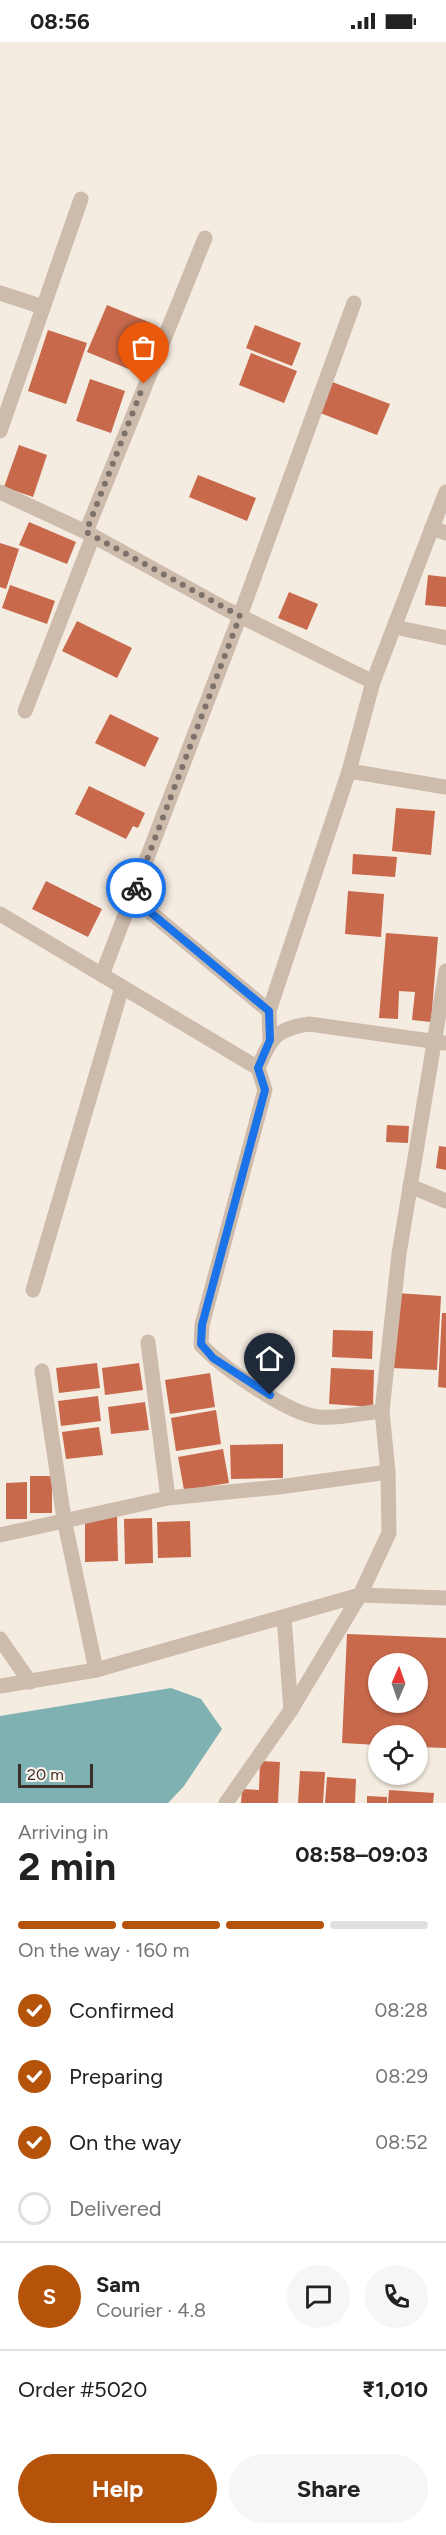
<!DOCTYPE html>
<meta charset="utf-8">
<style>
:root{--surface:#fff;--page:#f6f6f6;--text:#222;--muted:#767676;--line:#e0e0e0;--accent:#b45309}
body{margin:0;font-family:Figtree,sans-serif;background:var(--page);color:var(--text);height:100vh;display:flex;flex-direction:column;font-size:22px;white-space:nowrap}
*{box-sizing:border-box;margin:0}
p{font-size:20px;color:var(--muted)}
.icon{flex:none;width:33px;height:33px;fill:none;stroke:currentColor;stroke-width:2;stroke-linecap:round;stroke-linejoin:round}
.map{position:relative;height:1761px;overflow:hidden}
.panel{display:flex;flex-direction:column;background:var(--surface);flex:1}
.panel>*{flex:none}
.needle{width:39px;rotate:2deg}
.tools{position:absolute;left:368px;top:1611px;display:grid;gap:12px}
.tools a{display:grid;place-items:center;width:60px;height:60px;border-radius:50%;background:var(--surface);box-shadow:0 2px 4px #0004;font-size:30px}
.scale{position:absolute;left:18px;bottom:15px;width:75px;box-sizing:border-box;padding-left:6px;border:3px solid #3b302b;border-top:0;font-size:16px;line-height:21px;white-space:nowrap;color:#3b302b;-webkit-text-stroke:4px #fbf5ee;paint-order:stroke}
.pin{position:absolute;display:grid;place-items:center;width:51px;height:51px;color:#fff;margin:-62px -26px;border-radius:50% 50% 50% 0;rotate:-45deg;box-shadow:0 0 6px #0007}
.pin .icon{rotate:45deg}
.courier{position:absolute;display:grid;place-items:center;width:60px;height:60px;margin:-30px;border:4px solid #1a73e8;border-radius:50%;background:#fff;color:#222;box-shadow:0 2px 8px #0007}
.head em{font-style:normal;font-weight:700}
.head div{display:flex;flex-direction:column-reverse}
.head{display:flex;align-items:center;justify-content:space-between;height:102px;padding:0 18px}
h1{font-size:39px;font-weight:700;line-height:45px}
.bar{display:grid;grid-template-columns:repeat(4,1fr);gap:9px 6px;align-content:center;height:72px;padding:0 18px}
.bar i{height:8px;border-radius:4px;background:var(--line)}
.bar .selected{background:var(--accent)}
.bar p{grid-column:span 4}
.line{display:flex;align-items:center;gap:15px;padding:0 18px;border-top:2px solid var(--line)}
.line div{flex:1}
.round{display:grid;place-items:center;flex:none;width:63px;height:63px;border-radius:32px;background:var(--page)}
ol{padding:0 18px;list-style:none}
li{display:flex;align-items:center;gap:18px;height:66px}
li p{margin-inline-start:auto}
li .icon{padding:6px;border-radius:50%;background:var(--accent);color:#fff;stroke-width:4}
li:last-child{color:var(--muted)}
li i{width:33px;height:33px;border:3px solid var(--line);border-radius:50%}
.primary-button{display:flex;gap:12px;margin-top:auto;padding:12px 18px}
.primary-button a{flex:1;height:69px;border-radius:36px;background:var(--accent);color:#fff;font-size:24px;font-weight:700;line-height:69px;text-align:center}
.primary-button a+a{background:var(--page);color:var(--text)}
.status{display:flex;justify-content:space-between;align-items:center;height:42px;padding:0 30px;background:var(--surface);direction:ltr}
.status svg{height:16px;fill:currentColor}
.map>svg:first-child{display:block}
.water{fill:#7fb0b2}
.building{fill:#c8694b;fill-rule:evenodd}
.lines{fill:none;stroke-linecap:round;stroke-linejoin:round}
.street{stroke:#cdbbac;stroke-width:15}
.done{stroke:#7c716b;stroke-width:6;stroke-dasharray:0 10.8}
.route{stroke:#1a73e8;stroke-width:8}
</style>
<div class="status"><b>08:56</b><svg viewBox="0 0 49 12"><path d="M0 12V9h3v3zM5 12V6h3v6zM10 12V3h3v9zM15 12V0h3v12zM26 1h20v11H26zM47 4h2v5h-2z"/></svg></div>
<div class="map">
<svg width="446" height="1761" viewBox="0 0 446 1761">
<rect width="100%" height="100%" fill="#f4ebe1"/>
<path class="water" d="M171,1646L201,1657L222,1687L184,1744L168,1761H0V1674Z"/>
<g class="building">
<path d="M107,263L151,281L131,328L87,310Z"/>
<path d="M255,283L301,301L292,324L246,306Z"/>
<path d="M48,288L87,301L66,362L28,349Z"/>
<path d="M251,311L297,329L284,361L239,343Z"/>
<path d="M90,337L125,349L111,391L76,379Z"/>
<path d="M327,338L390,362L377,393L315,369Z"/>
<path d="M19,403L47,413L33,455L4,445Z"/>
<path d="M198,433L256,456L247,479L189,455Z"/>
<path d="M29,480L76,500L67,522L19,503Z"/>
<path d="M0,501L19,507L6,547L0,545Z"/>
<path d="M428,533L446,535V565L425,563Z"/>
<path d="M10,543L55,559L47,582L2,566Z"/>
<path d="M289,550L318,562L307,588L278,576Z"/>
<path d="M77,579L132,606L117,636L62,609Z"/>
<path d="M110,672L159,696L145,725L95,701Z"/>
<path d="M89,744L145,771L138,786L133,784L126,797L75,772Z"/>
<path d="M396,766L435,769L431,813L392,809Z"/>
<path d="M353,812L397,815L395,835L352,832Z"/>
<path d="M46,839L102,867L88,895L32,867Z"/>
<path d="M348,849L384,852L381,895L345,892Z"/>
<path d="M386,891L438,895L431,980L412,978L415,950L399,949L398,977L379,976Z"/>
<path d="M387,1083L409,1084L408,1101L386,1100Z"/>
<path d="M439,1104L446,1105V1128L436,1126Z"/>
<path d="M396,1251L441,1254L437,1328L392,1326Z"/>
<path d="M442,1271H446V1346L438,1345Z"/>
<path d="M333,1288L373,1289L372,1317L332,1315Z"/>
<path d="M97,1321L100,1346L59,1351L56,1326Z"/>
<path d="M139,1321L143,1348L105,1353L102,1326Z"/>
<path d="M331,1326L374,1328L373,1365L329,1362Z"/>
<path d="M210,1331L215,1365L170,1372L165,1338Z"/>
<path d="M98,1354L101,1379L61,1384L58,1359Z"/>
<path d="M145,1360L149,1388L111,1392L108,1365Z"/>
<path d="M216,1368L221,1402L176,1409L171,1376Z"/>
<path d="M99,1385L103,1413L66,1417L62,1390Z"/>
<path d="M283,1402V1436L231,1437L230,1403Z"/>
<path d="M223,1407L229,1441L184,1448L178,1415Z"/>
<rect x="30" y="1434" width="22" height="37"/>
<path d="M27,1440V1477H6V1441Z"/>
<path d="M117,1475L118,1519L85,1520V1476Z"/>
<path d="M152,1476L153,1521L125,1522L124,1477Z"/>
<path d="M190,1479L191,1515L158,1516L157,1480Z"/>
<path d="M347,1592L446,1596V1706L417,1705V1694H378V1703L342,1701ZM378,1622H417V1660H378Z"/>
<path d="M260,1719L280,1720L278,1761H241L242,1747L259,1748Z"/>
<path d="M300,1729L325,1730L323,1761H298Z"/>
<path d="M327,1735L356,1737L355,1761H325Z"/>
<path d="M389,1748L434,1751L433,1761H388Z"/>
<path d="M367,1754L387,1755V1761H367Z"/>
</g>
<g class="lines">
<g class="street">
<path d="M0,251L43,265"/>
<path d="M0,389L81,157"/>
<path d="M0,450L86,490L224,566L373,640"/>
<path d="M446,450L432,486L446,491"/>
<path d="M86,490L205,196"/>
<path d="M395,585L446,596"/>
<path d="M25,669L93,494"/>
<path d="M349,729L446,745"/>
<path d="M0,872L258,1026L265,1048L202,1283L201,1303C222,1325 288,1372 318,1375C338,1377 361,1371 382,1369"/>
<path d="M102,933L132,855"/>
<path d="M269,969L349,729L373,640L432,486"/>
<path d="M270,998L269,969L132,855L240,574L354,261"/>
<path d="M258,1026C271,996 275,987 309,982L446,1001"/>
<path d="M410,1144L446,1159"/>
<path d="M33,1248L122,945"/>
<path d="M148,1300L168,1456"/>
<path d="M42,1329L64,1477L96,1628"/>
<path d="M0,1493L168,1456L279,1445L388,1430"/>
<path d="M284,1575L291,1668"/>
<path d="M0,1597L30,1640"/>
<path d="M0,1644L96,1628L360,1553L446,1556"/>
<path d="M226,1761L291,1668L360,1553L389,1491L388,1430L382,1369L399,1212L446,929"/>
</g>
</g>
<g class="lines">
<path class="done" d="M136,846L240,574L86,490L144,342"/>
<path class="route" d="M136,846L132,855L269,969L270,998L258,1026L265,1048L202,1283L201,1302L213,1316L270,1353"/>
</g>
</svg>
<div class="tools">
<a><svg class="needle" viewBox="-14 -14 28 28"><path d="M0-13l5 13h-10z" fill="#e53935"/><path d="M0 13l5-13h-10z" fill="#767676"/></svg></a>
<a><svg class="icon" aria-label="locate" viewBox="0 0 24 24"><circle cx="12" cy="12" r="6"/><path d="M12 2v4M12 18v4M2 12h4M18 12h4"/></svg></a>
</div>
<div class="scale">20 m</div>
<div class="pin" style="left:144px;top:342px;background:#ea580c"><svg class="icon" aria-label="bag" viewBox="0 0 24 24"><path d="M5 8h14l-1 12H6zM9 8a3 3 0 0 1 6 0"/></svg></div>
<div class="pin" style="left:270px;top:1353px;background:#1f2937"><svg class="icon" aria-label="home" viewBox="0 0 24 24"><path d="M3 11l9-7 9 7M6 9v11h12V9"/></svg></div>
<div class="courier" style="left:136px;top:846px"><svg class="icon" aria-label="bike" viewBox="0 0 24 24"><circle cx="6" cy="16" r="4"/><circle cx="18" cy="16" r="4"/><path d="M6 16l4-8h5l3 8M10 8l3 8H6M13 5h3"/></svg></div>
</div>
<section class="panel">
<div class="head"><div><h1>2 min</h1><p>Arriving in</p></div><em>08:58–09:03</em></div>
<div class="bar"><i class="selected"></i><i class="selected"></i><i class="selected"></i><i></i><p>On the way · 160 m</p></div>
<ol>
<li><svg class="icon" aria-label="check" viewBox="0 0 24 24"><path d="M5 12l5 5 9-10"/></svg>Confirmed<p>08:28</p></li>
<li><svg class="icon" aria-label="check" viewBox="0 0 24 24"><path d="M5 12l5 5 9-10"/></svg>Preparing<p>08:29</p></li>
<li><svg class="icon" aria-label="check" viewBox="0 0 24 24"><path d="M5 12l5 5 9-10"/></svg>On the way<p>08:52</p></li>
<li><i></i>Delivered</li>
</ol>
<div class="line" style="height:108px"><b class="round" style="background:var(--accent);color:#fff">S</b><div><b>Sam</b><p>Courier · 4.8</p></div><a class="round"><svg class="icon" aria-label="chat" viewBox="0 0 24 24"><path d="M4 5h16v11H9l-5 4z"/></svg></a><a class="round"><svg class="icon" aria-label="phone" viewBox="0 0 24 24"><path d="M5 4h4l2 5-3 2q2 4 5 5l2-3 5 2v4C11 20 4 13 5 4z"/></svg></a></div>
<div class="line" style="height:78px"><div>Order #5020</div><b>₹1,010</b></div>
<div class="primary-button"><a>Help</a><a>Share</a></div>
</section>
